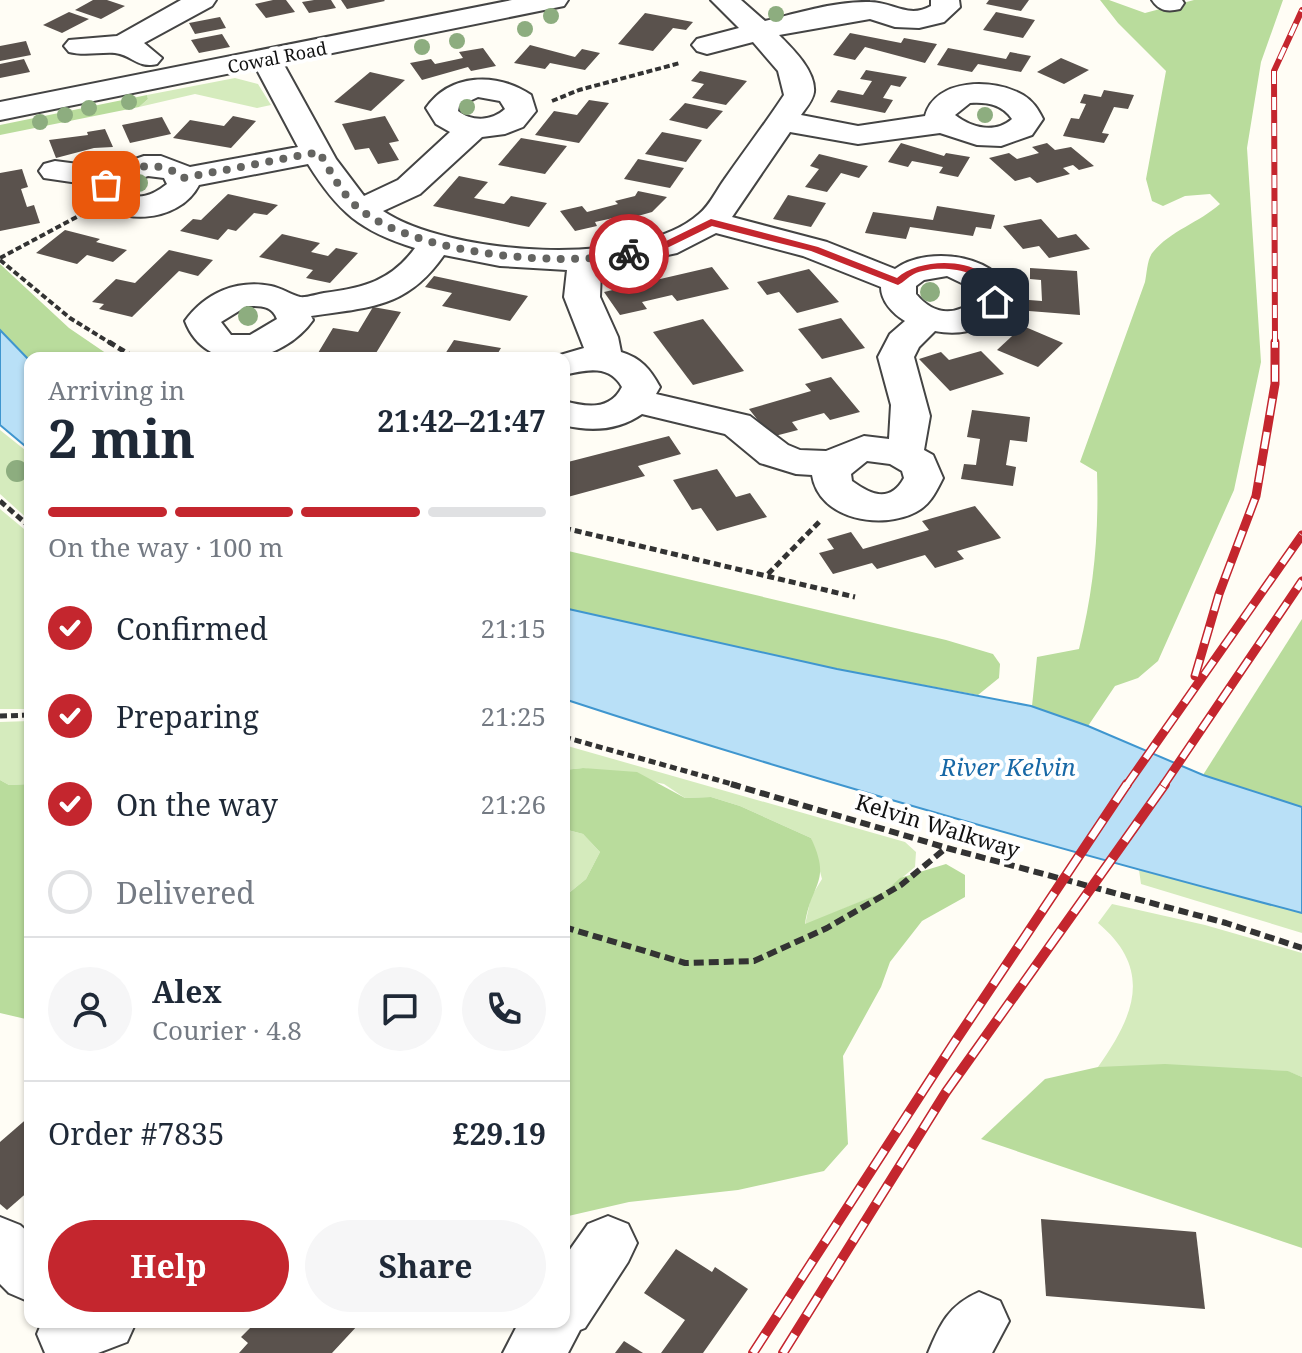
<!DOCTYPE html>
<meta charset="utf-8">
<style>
:root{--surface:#fff;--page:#f6f6f7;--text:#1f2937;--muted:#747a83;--line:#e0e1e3;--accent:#c4262e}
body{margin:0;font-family:"Noto Serif",serif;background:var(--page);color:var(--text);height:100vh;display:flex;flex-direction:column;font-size:30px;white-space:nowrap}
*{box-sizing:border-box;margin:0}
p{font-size:26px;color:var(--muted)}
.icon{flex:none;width:44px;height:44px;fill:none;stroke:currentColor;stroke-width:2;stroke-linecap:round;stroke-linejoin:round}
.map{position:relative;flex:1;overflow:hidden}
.side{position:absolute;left:24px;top:352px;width:546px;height:976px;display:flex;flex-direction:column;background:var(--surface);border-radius:16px;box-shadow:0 2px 6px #0004}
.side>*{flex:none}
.pin{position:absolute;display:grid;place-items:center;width:68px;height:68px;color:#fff;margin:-34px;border-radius:16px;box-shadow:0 4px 12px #0006}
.courier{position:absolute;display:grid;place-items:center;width:80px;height:80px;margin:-40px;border:6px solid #c4262e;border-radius:50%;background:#fff;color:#222;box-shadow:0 2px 10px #0007}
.overview em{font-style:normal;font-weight:700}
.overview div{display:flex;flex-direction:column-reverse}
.overview{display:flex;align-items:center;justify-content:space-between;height:136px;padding:0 24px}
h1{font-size:52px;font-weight:700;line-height:60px}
.bar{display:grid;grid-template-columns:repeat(4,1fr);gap:12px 8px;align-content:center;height:96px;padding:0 24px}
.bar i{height:10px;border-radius:6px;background:var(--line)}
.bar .on{background:var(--accent)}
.bar p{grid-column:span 4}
.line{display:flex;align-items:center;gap:20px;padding:0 24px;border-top:2px solid var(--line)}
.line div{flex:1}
.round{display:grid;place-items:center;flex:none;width:84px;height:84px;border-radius:42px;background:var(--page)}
ol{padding:0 24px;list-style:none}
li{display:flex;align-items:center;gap:24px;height:88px}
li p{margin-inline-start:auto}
li .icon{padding:8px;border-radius:50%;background:var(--accent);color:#fff;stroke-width:4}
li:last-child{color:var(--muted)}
li i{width:44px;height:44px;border:4px solid var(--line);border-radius:50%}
.button{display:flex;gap:16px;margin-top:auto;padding:16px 24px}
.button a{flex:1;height:92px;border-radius:48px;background:var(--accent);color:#fff;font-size:32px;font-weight:700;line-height:92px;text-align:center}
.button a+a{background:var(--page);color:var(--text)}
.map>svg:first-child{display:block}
.green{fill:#d5ebbd}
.forest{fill:#b9dc9c}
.water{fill:#b9e0f7;stroke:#3f96cf;stroke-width:2}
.building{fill:#5a524d}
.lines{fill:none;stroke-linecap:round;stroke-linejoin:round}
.minor-casing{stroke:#444;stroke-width:4}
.path-far2{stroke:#333;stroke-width:4;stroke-dasharray:6 3;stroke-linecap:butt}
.path-far1{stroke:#333;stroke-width:5;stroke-dasharray:7 4;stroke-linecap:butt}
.path{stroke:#333;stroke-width:6;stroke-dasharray:10 5;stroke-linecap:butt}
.minor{fill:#fff;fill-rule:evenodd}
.rail-far2-casing{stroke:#c4262e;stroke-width:6}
.rail-far1-casing{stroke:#c4262e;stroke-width:9}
.rail-casing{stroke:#c4262e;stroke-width:10}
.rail-far2{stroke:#fff;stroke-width:4;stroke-dasharray:13;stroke-linecap:butt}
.rail-far1{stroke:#fff;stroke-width:6;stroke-dasharray:17;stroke-linecap:butt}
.rail{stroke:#fff;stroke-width:7;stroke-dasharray:22;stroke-linecap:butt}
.tree{fill:#8dad7f}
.route{fill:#c4262e}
.done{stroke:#646461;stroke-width:8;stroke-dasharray:0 14.4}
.labels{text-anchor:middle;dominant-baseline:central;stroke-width:8;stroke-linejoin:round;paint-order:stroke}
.far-street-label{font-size:18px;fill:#111;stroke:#fff}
.street-label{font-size:22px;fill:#111;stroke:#fff}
.water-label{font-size:24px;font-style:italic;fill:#1768a6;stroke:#fff}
</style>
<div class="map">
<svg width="1302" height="1353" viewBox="0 0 1302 1353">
<rect width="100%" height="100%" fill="#fffdf5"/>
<g class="green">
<path d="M235,78L258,84L271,105L257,108L195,94L139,107L148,99L147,95Z"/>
<path d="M0,430L30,454V521L0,494Z"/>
<path d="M0,509L30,534V709H0Z"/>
<path d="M30,721V784L9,785L0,780V722Z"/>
<path d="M564,745L905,842L916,852L915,867L886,891L805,925L811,897L822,879L811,838L740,806L711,797L685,798L664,784L583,768L564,770Z"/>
<path d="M564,829L583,834L600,852L586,879L564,897V903Z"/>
<path d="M1139,870L1302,913V933L1141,884Z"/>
<path d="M1112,904L1205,925L1302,953V1077L1287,1071L1098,1067C1134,1016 1154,970 1098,923Z"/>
</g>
<g class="forest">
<path d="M1100,0H1109L1145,13L1194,0H1283L1261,62L1247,148L1261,362L1234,490L1158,661L1138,678L1115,686L1088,726L1032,706L1037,657L1079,649C1094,588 1099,535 1097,472L1080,462L1145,282C1147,273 1147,259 1153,252C1170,231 1200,222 1220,204L1210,194L1185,196L1163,206L1152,201L1146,179L1166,71L1118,23Z"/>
<path d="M147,95L148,99L139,107L0,135V125Z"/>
<path d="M0,264L69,328L113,358H30V361L0,330Z"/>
<path d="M564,550L946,640L993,654L1000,664L999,678L978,695L837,669L564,608Z"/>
<path d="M1302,619V807L1203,775Z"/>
<path d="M583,768L637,772L685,798L711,797L740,806L811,838C832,883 811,882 805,924L886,891L900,878L946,864L965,875V897L922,921L890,962L881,987L843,1056L848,1144L824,1171L738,1190L629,1202L564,1217V970L567,964L564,897L586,879L600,852L583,834L564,829V770Z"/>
<path d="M0,780L9,785L30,784V1020L0,1013Z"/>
<path d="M1165,1064L1288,1071L1302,1077V1248L981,1139L1045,1079L1098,1067Z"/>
</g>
<g class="water">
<path d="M0,330L30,361V450L0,425Z"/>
<path d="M564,608L837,669L1031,706L1088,726L1203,775L1302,807V913C1054,848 808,779 564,699Z"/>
</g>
<g class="building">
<path d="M93,0H107L125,6L101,19L75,10Z"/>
<path d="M273,0H286L295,12L266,18L255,4Z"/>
<path d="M314,0H331L336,8L309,13L302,2Z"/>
<path d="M341,0H384L385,1L347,9Z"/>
<path d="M989,0H1029L1021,11L986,4Z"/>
<path d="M69,12L89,19L62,33L43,25Z"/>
<path d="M996,12L1035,20L1023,38L983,30Z"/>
<path d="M645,13L693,22L686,30L673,28L653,51L618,44Z"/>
<path d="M220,17L226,28L195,34L189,23Z"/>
<path d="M850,33L901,43L904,38L937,44L925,63L865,47L855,60L833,55Z"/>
<path d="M222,34L230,47L199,53L191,40Z"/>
<path d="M26,41L31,55L0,61V46Z"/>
<path d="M530,45L575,57L582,49L600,53L585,70L550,63L545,69L514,63Z"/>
<path d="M483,48L496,66L471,71L468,67L422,80L410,63L431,59L435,64L463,58L459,52Z"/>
<path d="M948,48L1006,59L1010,52L1031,56L1021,72L978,64L972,72L937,65Z"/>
<path d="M1061,58L1089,70L1064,84L1037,72Z"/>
<path d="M24,59L30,72L0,78V64Z"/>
<path d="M866,70L907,77L900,87L891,85L883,98L893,100L885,113L830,102L838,90L863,95L872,81L860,79Z"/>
<path d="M700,71L747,81L726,105L692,98L704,84L691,81Z"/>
<path d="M370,72L405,80L371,111L334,102Z"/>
<path d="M1104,90L1134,95L1128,109L1114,107L1102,133L1109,134L1104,143L1063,136L1071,118L1079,119L1086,104L1080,103L1084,94L1101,97Z"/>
<path d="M589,100L609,103L579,143L535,135L554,111L577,115Z"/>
<path d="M685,103L723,111L707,129L669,120Z"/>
<path d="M233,116L256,121L231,148L173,138L190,120L224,126Z"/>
<path d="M385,116L399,141L389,143L399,160L378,164L369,148L355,150L342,124Z"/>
<path d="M162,117L171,134L130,143L122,125Z"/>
<path d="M105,129L113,147L94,148L56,158L49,140L88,135L87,132Z"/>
<path d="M662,132L702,140L686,162L645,154Z"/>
<path d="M521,138L567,146L545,174L498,165Z"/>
<path d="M901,143L944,156L946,153L970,157L958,177L939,173L943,167L912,161L908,167L888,162Z"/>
<path d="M1047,143L1055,150L1071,147L1094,166L1079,170L1073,165L1063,168L1070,174L1037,183L1030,177L1015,181L989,158L1009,153L1017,159L1039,153L1032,147Z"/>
<path d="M819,154L868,166L859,178L841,173L827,192L805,187L819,169L810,166Z"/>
<path d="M638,159L684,168L670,188L624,179Z"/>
<path d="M22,169L28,187L21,189L27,207L34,205L40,223L0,231V173Z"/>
<path d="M459,176L488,182L474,198L504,204L511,196L547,203L529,227L433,206Z"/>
<path d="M638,191L667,197L652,212L631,218L627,215L595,222L597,226L575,231L560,211L582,206L587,212L618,204L615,201L635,196Z"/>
<path d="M228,194L278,205L267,215L254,213L236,231L228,229L218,240L180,231L193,219L201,220Z"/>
<path d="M788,195L826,203L811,227L773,219Z"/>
<path d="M937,206L995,215L991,229L976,227L973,236L910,227L906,239L865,233L873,212L933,220Z"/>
<path d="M1041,219L1058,238L1076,234L1090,249L1049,258L1039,246L1023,249L1003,226Z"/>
<path d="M65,230L100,239L96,242L127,250L113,262L87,255L77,264L36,253Z"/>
<path d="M282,234L320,243L311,252L328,256L336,248L358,253L330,283L306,278L313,270L259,257Z"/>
<path d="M169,250L213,260L198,276L179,271L132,317L99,309L104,304L92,302L116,279L135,283Z"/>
<path d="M712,267L729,289L677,301L672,295L642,302L647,309L620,315L604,292Z"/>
<path d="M1030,268L1077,271L1080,315L1029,311V300L1042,301L1041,280L1030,279Z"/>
<path d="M809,269L839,302L797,313L779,292L767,295L757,282Z"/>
<path d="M434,276L528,296L510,321L442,306L452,293L425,287Z"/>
<path d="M373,307L401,312L373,358H315L333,328L358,332Z"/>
<path d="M841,318L865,348L822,359L798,329Z"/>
<path d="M703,319L744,371L693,385L653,332Z"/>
<path d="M1023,326L1063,343L1038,367L997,350Z"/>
<path d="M454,340L501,348L495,358L445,354Z"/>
<path d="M981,351L1004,374L950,391L919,359L941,352L949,360Z"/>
<path d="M831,377L860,412L830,420L824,413L792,422L798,430L771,437L749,409L811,391L805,384Z"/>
<path d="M972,410L1030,417L1027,442L1010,440L1006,465L1016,467L1013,486L961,479L964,464L976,465L980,439L967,437Z"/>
<path d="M669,436L681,454L638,466L645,476L564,498V463Z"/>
<path d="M717,469L736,497L750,493L767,517L717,531L701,508L692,510L673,480Z"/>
<path d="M975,506L1001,538L957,551L964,559L935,568L925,555L877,569L872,563L833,574L819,553L834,549L827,539L851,532L863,549L929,530L922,521Z"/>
<path d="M30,1116V1190L7,1210L0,1204V1142Z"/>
<path d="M1041,1219L1196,1232L1205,1309L1046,1296Z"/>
<path d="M676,1249L712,1272L715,1267L748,1289L703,1353H661L685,1320L644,1293Z"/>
<path d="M256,1322L266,1326L269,1322H354L358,1325L332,1353H239L248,1343L241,1337Z"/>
<path d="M624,1341L643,1353H615Z"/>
</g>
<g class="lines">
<defs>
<g id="minor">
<path d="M181,0H216L212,6L144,43L162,58L157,64C138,69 132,55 115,53C99,52 84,56 69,52L64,46L69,40L117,36Z"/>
<path d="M512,0H568L564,6L554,8L283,63L336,159L364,196L398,180L450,132L436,124L426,108C450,73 497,72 531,95L536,111L523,127L505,134L482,137L420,194L383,211C448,255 638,269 699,214C710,205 716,191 724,180C744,151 765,124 784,95L778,71L753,42L707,54L697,51L692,45L697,39L739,28L711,0H741L765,21C798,13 835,1 870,2C893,2 908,19 931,6V0H959L960,7L944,22L919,28L895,27L870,19L779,35C792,48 816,71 814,92C813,100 806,108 801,115L858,126L925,116C935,78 994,78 1023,95C1033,101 1038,109 1043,119L1032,135L1001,146L977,145L940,133L858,144L790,132L732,217L827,242L895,269C929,244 1005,255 1013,302C995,327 965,337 935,331L919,347L914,357L930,416L924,450L933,455L943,478C936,492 930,505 916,512C882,530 819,520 812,475L796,474L760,463L725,434L642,414C619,430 591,432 564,425V401C586,407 610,411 622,387C609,364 586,370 564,375V358H550L584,348L564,297L567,270L500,266L444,255C407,308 371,307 311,316L313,320C283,363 207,379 185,321C205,293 237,279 271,286C281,288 292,295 300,297C306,298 318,294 324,293C363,288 391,281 415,248C360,231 338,212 308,164L199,185C179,224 113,228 89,192L92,185L44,178L39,171L44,164L55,161L109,168L144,156H161L190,167L298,147L256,68L0,120V102ZM478,97L500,101L505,109C492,121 472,122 458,111L459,106ZM970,103C987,102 1002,104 1012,119C995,134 972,128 955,115ZM148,176L164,178L167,184C153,195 138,202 122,191L125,184ZM716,233L803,256L881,287C881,301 893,314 905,321L890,334L878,357L891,405L889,439L864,436L826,451L800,450L788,445L750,416L656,394L660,387C650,369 641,358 621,352L618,337L600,297L601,269L677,253ZM947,276L974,289L977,299C956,316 934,316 916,294V286L924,280ZM247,306C260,306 272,305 277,319L250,335H231L221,322ZM867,461L890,464L902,471L904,478C890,504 870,494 852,481L851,474Z"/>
<path d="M1152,0H1182L1184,3L1180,9C1168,12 1159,11 1152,0Z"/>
<path d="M608,1216L628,1224L637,1243L628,1262L585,1328L580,1330L568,1353H503L519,1322H564V1258L588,1224Z"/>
<path d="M0,1217L20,1225L30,1234V1302L9,1293L0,1284Z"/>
<path d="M979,1292L1000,1301L1009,1321L992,1353H928C940,1324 949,1305 979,1292Z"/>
<path d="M42,1322H136L127,1342L98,1353H45L37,1334Z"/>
</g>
</defs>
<use href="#minor" class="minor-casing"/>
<g class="path-far2">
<path d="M552,101L579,90L680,63"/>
<path d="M0,258L84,213"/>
<path d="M0,260L70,318L112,344"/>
</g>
<g class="path-far1">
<path d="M109,342L135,358"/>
<path d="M0,501L30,527"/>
<path d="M564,528L855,597"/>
<path d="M768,574L821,520"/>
<path d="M0,716L30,715"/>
<path d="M564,737L739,786"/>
</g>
<g class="path">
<path d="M731,784L947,848L1226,923L1302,948"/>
<path d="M564,927L685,963L754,961L827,928L901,885L946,848"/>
</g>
<use href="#minor" class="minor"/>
<defs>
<path id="rail-far2" d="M1275,344L1274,71L1302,10"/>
<g id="rail-far1">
<path d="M1195,676L1219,594L1256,496L1275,384V342"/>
<path d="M1126,786L1302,535"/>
<path d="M1163,786L1302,581"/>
</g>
<g id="rail">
<path d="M753,1353L954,1043L1127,784"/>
<path d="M783,1353L946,1092L1165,784"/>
</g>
</defs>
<use href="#rail-far2" class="rail-far2-casing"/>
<use href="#rail-far1" class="rail-far1-casing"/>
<use href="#rail" class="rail-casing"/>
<use href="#rail-far2" class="rail-far2"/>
<use href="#rail-far1" class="rail-far1"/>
<use href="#rail" class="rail"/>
</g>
<g class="tree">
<circle cx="776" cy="14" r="8"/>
<circle cx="551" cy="16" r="8"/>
<circle cx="525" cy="29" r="8"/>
<circle cx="457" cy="41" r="8"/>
<circle cx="422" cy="47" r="8"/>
<circle cx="129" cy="102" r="8"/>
<circle cx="467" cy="107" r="8"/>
<circle cx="89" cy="108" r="8"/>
<circle cx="65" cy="115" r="8"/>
<circle cx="985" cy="115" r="8"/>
<circle cx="40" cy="122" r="8"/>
<circle cx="139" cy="183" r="9"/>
<circle cx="930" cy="292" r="10"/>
<circle cx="248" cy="316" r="10"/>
<circle cx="17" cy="471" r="11"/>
</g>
<path class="route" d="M711,219L818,247L897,278C924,254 998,257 1000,302L992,304C990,300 991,296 990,292C982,267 933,264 914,274C908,277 904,282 898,285L811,251L712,226L669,247L629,257L624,254L662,243Z"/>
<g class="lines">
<path class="done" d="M106,185C124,164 163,159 183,178L319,152C331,172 343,197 362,211C421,255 558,267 629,254"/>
</g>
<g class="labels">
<g class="far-street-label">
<text transform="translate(277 57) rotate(-11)">Cowal Road</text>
</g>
<g class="street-label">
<text transform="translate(938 825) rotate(17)">Kelvin Walkway</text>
</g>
<g class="water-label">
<text x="1008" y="766">River Kelvin</text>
</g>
</g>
</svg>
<div class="pin" style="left:106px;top:185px;background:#ea580c"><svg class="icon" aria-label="bag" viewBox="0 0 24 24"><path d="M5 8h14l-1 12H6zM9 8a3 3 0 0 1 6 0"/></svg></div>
<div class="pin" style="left:995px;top:302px;background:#1f2937"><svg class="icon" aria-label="home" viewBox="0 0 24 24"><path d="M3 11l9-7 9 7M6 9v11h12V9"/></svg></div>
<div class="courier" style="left:629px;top:254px"><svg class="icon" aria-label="bike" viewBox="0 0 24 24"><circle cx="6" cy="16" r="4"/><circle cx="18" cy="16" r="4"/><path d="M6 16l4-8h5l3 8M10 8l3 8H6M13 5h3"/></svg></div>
<section class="side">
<div class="overview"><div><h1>2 min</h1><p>Arriving in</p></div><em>21:42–21:47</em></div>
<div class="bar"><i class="on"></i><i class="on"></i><i class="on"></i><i></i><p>On the way · 100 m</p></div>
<ol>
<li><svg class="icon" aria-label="check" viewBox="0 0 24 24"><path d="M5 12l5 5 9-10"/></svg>Confirmed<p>21:15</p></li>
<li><svg class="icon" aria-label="check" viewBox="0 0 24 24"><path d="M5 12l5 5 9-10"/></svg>Preparing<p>21:25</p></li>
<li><svg class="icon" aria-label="check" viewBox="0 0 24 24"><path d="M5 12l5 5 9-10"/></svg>On the way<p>21:26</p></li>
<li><i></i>Delivered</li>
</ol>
<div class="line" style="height:144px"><a class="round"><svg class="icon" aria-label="person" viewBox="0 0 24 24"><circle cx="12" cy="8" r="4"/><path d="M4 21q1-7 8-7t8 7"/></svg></a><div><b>Alex</b><p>Courier · 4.8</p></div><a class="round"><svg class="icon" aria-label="chat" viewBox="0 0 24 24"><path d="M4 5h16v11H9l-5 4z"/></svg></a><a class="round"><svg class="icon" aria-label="phone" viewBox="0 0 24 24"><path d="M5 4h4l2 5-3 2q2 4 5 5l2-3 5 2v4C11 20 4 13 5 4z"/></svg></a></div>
<div class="line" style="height:104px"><div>Order #7835</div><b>£29.19</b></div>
<div class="button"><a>Help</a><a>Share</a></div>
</section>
</div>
